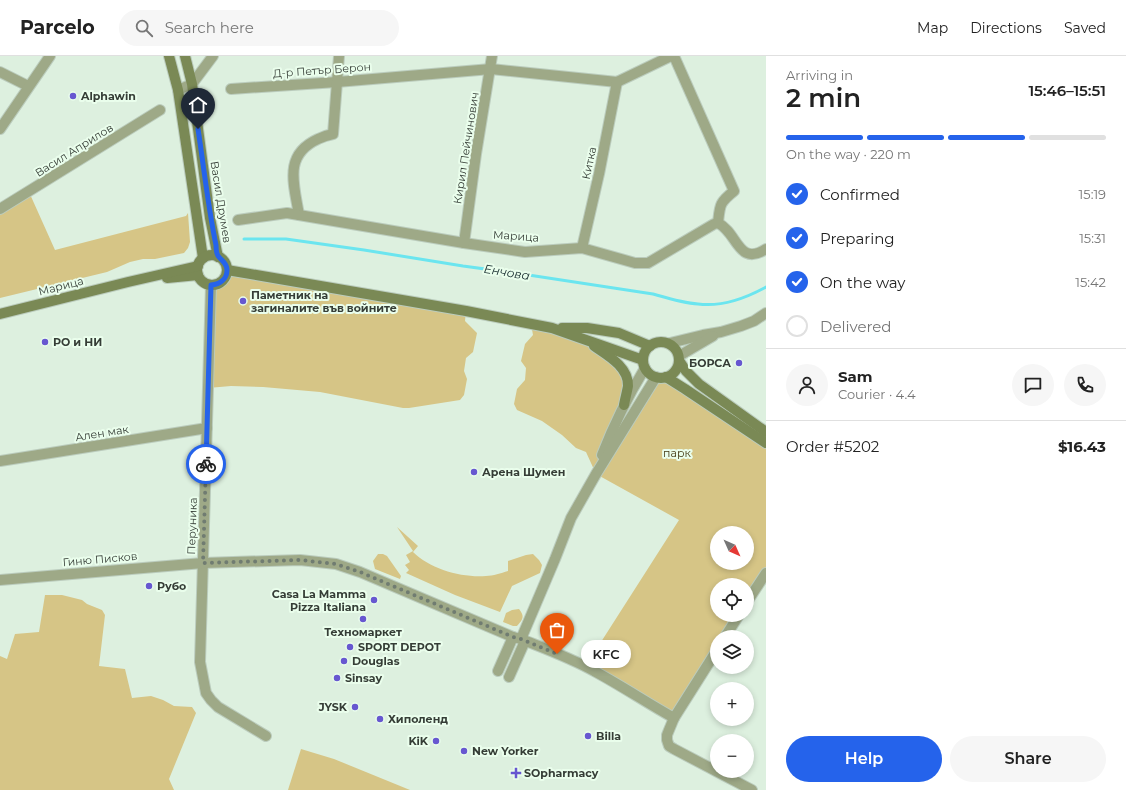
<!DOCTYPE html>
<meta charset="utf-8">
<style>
:root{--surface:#fff;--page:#f6f6f6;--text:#222;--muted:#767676;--line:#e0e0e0;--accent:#2563eb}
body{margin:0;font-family:Montserrat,sans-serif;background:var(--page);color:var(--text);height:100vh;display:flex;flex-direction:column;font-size:15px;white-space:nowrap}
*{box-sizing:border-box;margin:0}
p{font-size:13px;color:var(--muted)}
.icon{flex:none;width:22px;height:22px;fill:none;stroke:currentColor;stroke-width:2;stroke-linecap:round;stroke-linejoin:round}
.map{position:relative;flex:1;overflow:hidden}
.side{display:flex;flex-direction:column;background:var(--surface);width:360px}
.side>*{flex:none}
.needle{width:26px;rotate:135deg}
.fabs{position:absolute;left:710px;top:470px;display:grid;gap:8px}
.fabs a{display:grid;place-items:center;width:44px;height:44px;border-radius:50%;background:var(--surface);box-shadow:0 2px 6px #0003;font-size:20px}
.pin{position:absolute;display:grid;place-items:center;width:34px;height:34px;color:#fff;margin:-41px -17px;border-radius:50% 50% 50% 0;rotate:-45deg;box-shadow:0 0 4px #0007}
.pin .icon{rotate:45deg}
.courier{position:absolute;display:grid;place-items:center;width:40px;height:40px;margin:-20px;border:3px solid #2563eb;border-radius:50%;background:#fff;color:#222;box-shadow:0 1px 5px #0007}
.bubble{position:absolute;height:28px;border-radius:14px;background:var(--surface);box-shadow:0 2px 6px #0003;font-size:13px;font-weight:600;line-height:28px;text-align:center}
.summary em{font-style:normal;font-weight:600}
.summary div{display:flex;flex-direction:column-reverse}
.summary{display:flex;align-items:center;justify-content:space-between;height:68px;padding:0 20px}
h1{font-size:26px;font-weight:600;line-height:30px}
.bar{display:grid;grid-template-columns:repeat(4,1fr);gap:6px 4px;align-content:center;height:48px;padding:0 20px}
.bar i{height:5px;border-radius:3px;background:var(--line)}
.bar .active{background:var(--accent)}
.bar p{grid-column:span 4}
.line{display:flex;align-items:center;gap:10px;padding:0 20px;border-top:1px solid var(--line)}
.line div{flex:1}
.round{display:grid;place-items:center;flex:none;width:42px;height:42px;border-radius:21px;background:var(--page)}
ol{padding:0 20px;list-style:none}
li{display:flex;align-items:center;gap:12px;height:44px}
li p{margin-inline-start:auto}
li .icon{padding:4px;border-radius:50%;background:var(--accent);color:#fff;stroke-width:4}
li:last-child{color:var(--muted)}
li i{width:22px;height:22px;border:2px solid var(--line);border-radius:50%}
.action{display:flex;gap:8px;margin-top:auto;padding:8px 20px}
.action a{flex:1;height:46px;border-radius:24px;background:var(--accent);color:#fff;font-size:16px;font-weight:600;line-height:46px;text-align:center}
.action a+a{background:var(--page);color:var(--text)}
header{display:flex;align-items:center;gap:24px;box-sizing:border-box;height:56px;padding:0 20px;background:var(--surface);border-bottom:1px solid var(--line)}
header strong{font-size:19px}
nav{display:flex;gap:22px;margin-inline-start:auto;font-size:14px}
.search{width:280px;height:36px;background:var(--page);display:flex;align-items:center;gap:10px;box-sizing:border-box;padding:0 14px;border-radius:22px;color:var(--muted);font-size:15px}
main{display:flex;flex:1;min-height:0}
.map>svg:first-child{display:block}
.green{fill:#d6c586;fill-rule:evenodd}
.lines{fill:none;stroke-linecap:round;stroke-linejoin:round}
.stream{stroke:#6be5ef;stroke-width:3}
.street-casing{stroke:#bbccbd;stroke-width:12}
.secondary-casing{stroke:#bbccbd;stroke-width:12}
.street{stroke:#9ea987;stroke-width:10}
.secondary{stroke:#7a8955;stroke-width:10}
.done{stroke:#707c71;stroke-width:4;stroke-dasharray:0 7.2}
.route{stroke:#2563eb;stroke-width:5}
.poi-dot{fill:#6757d0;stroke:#eafeec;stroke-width:1.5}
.labels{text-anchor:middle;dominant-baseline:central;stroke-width:4;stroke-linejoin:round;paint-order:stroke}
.street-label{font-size:11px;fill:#353d36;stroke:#eafeec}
.poi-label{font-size:11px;font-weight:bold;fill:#353d36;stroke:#eafeec;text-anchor:start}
.park-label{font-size:11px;fill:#413711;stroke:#eafeec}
.water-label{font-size:12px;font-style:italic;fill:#182e30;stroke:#eafeec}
</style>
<header>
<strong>Parcelo</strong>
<div class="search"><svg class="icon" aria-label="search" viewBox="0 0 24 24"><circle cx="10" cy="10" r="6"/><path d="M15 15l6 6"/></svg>Search here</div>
<nav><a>Map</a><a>Directions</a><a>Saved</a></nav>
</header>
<main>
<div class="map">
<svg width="766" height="734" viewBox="0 0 766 734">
<rect width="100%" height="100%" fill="#ddf0df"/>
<g class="green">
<path d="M29,136L55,194L186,160L188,157L190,186L188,192L184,197L155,203H143L130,206L107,216L0,242V153Z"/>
<path d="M227,214L466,255L465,265L477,277L473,296L466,302L464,315L467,323L464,339L460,344L409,352H403L320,336L263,331L231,330L208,332L211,229L222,225Z"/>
<path d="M531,268L582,282L622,313L628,328L596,415L656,321H666L766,387V517L747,546V529H717V559H739L725,581H717V594L674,662L585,611L679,464L596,418L586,396L576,392L562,379L542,365L517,354L514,348L517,333L525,324L526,312L521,305L525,288L533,279ZM717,477H747V507H717Z"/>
<path d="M397,471L418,490L413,496C430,513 462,522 486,520C493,520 501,517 508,515V505L526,499L533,498L539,504L542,509L540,517L512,530L500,556L455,539L406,517L409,514L405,509L410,506L406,499L413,495Z"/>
<path d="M378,498H383L387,500L401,520L400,523L375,513L373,505Z"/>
<path d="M45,539H62L82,544L87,548L102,554L105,559L99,610L125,613L132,642L151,640L163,644L174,650L192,651L196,657L169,723L174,734H0V600L7,603L15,578L39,576Z"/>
<path d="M519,553C525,561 523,563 517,570H513L503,566L506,557L512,554Z"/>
<path d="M301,693L334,703L410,734H288Z"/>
</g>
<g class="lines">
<path class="stream" d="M244,183H286L364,194L463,210L522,218L653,238C667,242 683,247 698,248C721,251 746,242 766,231"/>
<defs>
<g id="street">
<path d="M674,0L734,135C719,147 720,149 718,167"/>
<path d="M0,16L28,30"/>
<path d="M231,33L337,26L491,13L617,26L671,0"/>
<path d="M178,34L192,28L213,0"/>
<path d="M0,73L50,0"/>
<path d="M0,153L160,54"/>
<path d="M299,159C294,128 283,99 318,83C322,81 328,79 333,78L339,0"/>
<path d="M238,164L287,157L464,187L525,196L582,192L635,207H648L714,168L718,167C738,177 738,211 766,193"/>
<path d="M464,187L476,98L492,0"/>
<path d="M582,192L599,118L617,26"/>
<path d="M211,229L200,606L206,637L211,644L218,651L266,680"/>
<path d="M670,287L703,279L721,276L741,270L754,265L766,257"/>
<path d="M679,300L713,280"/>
<path d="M602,399C614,368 628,340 645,312"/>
<path d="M0,405L207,372"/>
<path d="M0,524L203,507L300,504L336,508L360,516L513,581L521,583C546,593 571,602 594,615C622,630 647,647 674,662"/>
<path d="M747,546L766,517"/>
<path d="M725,581L739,559"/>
<path d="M521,583L555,503L571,462L596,418L656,321"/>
<path d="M717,594L674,662L669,674L667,679V684L669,690L674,693L752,734"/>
<path d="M498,615L513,581"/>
<path d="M509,621L525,585"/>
</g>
<g id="secondary">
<path d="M169,0L178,34L203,202"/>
<path d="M185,0L192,28L210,162L218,201"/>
<circle cx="212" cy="214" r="15"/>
<path d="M227,214L466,255L552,272L643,304"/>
<path d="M167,222L198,219"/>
<path d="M0,258L128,226L198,210"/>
<path d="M562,272H587L619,277L650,290"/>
<circle cx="661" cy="304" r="18"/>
<path d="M594,290C607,299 629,311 628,330C627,336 625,343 624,349"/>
<path d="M680,306L686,315L699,328L766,376"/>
<path d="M666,321L685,333L766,387"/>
</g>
</defs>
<use href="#street" class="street-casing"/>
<use href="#secondary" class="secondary-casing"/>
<use href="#street" class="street"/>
<use href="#secondary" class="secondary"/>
</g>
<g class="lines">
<path class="done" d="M206,408L203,507L300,504L336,508L360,516L513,581L521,583L557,598"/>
<path class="route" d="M198,73C204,112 208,151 216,189C216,193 217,199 219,201C222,205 227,207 227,214C227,223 220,228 211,229L206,408"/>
</g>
<g class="poi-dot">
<circle cx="73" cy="40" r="4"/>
<circle cx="243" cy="245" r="4"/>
<circle cx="45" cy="286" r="4"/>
<circle cx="739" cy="307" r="4"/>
<circle cx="474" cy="416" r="4"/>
<circle cx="149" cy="530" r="4"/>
<circle cx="374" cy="544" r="4"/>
<circle cx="363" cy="563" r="4"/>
<circle cx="350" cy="591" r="4"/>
<circle cx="344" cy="605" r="4"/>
<circle cx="337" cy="622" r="4"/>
<circle cx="355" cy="651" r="4"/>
<circle cx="380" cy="663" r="4"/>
<circle cx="588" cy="680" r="4"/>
<circle cx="436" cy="685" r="4"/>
<circle cx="464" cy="695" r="4"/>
<path d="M514 711h4v4h4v4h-4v4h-4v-4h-4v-4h4z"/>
</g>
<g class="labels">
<g class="street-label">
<text transform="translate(322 14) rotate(-4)">Д-р Петър Берон</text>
<text transform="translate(466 92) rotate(-81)">Кирил Пейчинович</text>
<text transform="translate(74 94) rotate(-32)">Васил Априлов</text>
<text transform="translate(589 107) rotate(-78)">Китка</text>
<text transform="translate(221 146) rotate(81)">Васил Друмев</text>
<text transform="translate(516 180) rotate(4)">Марица</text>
<text transform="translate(61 230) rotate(-14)">Марица</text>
<text transform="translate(102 377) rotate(-9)">Ален мак</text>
<text transform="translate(192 470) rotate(-88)">Перуника</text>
<text transform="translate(100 503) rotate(-5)">Гиню Писков</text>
</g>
<g class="poi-label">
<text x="81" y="40">Alphawin</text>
<text x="251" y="239">Паметник на<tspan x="251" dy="13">загиналите във войните</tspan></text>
<text x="53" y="286">РО и НИ</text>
<text x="731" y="307" text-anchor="end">БОРСА</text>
<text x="482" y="416">Арена Шумен</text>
<text x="157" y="530">Рубо</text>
<text x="366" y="538" text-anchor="end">Casa La Mamma<tspan x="366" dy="13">Pizza Italiana</tspan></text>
<text x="363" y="576" text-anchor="middle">Техномаркет</text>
<text x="358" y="591">SPORT DEPOT</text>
<text x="352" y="605">Douglas</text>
<text x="345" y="622">Sinsay</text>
<text x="347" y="651" text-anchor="end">JYSK</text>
<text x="388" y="663">Хиполенд</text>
<text x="596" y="680">Billa</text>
<text x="428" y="685" text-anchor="end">KiK</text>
<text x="472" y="695">New Yorker</text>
<text x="524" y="717">SOpharmacy</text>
</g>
<g class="park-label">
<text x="677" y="397">парк</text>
</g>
<g class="water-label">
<text transform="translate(507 216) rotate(9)">Енчова</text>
</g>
</g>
</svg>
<div class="fabs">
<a><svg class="needle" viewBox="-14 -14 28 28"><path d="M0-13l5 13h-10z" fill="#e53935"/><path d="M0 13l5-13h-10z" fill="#767676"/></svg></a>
<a><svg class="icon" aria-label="locate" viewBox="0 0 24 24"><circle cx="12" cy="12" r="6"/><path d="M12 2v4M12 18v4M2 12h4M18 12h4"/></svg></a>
<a><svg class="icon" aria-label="layers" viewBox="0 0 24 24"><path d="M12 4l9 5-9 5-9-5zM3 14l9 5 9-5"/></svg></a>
<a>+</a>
<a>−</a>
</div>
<div class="pin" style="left:557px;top:598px;background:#ea580c"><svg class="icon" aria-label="bag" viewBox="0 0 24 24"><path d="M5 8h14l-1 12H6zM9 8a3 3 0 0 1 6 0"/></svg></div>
<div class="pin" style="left:198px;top:73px;background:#1f2937"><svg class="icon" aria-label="home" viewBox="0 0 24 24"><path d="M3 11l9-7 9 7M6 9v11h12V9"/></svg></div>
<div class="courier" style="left:206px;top:408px"><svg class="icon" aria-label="bike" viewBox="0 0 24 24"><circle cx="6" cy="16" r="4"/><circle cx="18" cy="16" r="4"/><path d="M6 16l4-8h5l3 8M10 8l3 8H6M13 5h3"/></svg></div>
<div class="bubble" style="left:581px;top:584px;width:50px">KFC</div>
</div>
<section class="side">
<div class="summary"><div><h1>2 min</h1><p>Arriving in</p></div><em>15:46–15:51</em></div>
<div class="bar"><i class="active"></i><i class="active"></i><i class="active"></i><i></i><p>On the way · 220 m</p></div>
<ol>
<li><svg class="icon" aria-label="check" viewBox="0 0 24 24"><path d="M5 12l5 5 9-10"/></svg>Confirmed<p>15:19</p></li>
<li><svg class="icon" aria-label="check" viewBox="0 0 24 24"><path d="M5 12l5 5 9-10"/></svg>Preparing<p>15:31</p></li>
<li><svg class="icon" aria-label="check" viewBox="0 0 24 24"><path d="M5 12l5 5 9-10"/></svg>On the way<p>15:42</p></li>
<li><i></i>Delivered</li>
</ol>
<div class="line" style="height:72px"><a class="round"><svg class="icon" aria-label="person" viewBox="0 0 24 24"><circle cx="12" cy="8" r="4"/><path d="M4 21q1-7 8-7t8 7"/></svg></a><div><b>Sam</b><p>Courier · 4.4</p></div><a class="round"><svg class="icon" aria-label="chat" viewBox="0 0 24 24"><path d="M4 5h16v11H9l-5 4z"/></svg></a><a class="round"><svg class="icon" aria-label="phone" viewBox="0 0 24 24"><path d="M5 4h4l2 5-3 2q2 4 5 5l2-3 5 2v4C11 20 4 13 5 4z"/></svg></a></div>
<div class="line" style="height:52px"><div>Order #5202</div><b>$16.43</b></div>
<div class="action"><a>Help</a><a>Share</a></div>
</section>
</main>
